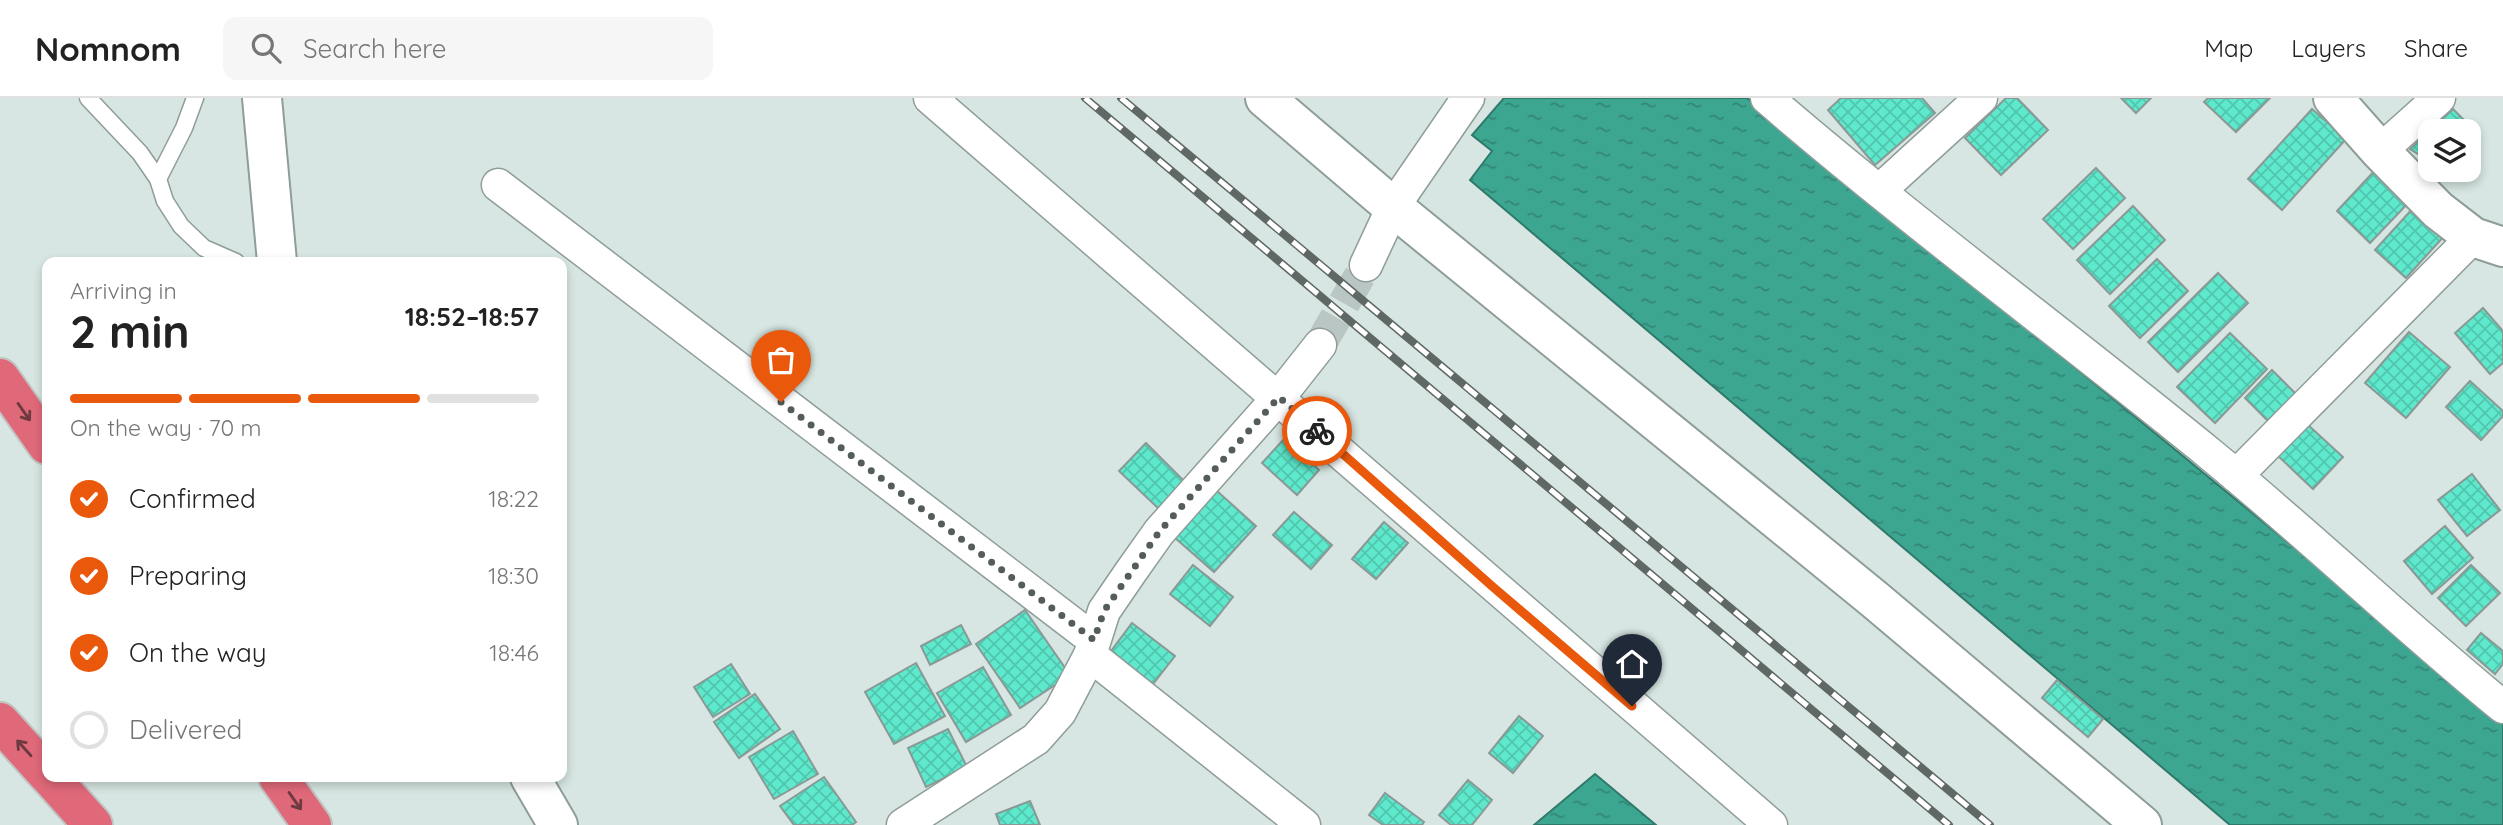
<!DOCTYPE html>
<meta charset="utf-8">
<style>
:root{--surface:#fff;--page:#f6f6f6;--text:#222;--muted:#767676;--line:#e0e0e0;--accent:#ea580c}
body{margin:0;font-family:Quicksand,sans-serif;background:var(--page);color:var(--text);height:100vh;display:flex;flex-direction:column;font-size:26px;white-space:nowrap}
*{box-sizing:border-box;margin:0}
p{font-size:23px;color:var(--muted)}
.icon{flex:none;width:38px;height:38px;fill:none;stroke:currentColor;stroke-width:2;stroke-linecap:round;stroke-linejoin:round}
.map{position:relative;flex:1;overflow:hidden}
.panel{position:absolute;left:42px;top:159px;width:525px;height:525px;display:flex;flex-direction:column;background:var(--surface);border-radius:14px;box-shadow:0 4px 10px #0003}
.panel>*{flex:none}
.controls{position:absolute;left:2418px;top:21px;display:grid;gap:14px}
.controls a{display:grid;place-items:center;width:63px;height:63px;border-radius:14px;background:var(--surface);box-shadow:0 4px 10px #0003;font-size:35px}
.pin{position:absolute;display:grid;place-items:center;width:60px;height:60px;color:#fff;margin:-72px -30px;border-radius:50% 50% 50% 0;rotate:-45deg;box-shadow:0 0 7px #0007}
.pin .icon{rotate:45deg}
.courier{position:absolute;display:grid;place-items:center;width:70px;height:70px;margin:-35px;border:5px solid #ea580c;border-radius:50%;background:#fff;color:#222;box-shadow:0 2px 9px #0007}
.headline em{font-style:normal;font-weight:700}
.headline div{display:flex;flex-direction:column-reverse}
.headline{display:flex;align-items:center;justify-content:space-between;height:119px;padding:0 28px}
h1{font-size:46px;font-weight:700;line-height:52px}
.bar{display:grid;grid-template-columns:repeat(4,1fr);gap:10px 7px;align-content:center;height:84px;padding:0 28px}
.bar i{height:9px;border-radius:5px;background:var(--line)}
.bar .selected{background:var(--accent)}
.bar p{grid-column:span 4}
ol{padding:0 28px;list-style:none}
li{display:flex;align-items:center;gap:21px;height:77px}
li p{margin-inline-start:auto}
li .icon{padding:7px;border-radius:50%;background:var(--accent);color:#fff;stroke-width:4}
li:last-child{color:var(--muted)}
li i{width:38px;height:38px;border:4px solid var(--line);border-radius:50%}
header{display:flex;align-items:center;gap:42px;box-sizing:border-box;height:98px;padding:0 35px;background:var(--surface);border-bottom:2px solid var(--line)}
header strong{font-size:33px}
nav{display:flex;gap:38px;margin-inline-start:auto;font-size:24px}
.search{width:490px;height:63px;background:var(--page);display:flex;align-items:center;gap:18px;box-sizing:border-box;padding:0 24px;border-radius:14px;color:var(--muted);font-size:26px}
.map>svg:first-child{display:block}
.water{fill:url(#water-ripples);stroke:#2f7a6b;stroke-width:2}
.building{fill:url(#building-cross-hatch);stroke:#8a9995;stroke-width:2}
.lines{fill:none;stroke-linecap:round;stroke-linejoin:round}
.minor-tunnel{stroke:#b9c6c3;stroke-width:32;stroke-dasharray:32 16;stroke-linecap:butt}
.service-casing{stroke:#8f9d99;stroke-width:19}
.minor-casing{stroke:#8f9d99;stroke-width:35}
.tertiary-casing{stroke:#8f9d99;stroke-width:42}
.motorway-casing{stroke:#c0c2c1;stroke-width:42}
.service{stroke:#fff;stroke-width:16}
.minor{stroke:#fff;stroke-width:32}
.tertiary{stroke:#fff;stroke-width:38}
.motorway{stroke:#e06979;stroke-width:38}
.rail-casing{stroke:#5f6865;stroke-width:8}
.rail{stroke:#fff;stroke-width:5;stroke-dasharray:16;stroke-linecap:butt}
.oneway{stroke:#6c3a40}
.done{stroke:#545d5b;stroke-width:7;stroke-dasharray:0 12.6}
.route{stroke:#ea580c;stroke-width:9}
</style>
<header>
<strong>Nomnom</strong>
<div class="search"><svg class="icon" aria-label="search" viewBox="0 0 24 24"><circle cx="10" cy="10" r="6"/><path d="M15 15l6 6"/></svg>Search here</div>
<nav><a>Map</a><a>Layers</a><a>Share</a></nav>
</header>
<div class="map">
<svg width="2503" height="727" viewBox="0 0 2503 727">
<defs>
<pattern id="water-ripples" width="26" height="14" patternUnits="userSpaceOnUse" patternTransform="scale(1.75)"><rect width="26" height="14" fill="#3da691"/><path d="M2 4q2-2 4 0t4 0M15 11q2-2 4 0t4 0" fill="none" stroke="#328675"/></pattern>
<pattern id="building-cross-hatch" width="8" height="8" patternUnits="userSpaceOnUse" patternTransform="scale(1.75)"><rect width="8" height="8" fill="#5ee8cc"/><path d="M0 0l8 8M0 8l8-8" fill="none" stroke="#50c6ae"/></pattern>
</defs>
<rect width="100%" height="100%" fill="#d7e6e2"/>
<g class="water">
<path d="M1504,0H1747L2503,621V727H2230L1470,82L1492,53L1472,37Z"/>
<path d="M1595,676L1656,727H1534Z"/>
</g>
<g class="building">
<path d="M1841,0H1922L1935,15L1875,67L1828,12Z"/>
<path d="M2006,0H2017L2048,32L2001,77L1965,40Z"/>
<path d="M2121,0H2151L2136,15Z"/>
<path d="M2208,0H2270L2236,34L2204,4Z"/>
<path d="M2312,11L2346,41L2282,112L2248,81Z"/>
<path d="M2453,11L2475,33L2469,39V33H2431V64L2410,51Z"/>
<path d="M2379,68L2412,101L2370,145L2337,113Z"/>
<path d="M2096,70L2125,100L2073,151L2043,121Z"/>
<path d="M2133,108L2165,142L2110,196L2077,162Z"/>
<path d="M2415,108L2446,136L2406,180L2375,152Z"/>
<path d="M2157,161L2188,193L2140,240L2109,208Z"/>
<path d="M2218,175L2248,205L2178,274L2148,244Z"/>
<path d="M2483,210L2503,233V265L2490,276L2455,235Z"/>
<path d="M2409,234L2450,269L2406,320L2365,285Z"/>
<path d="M2230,235L2267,271L2215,325L2177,289Z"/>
<path d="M2272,272L2299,299L2272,327L2245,300Z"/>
<path d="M2470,283L2503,313V318L2481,342L2446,309Z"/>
<path d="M2307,326L2343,359L2313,391L2277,357Z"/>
<path d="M1285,340L1319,372L1297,397L1262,365Z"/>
<path d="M1146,345L1186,385L1160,412L1119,373Z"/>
<path d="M2472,376L2500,412L2467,438L2438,402Z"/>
<path d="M1217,393L1256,428L1214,474L1175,440Z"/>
<path d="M1294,414L1332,447L1311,471L1273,437Z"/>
<path d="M1384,424L1408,445L1376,481L1352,461Z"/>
<path d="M2445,428L2473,460L2432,496L2404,463Z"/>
<path d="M1193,467L1233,499L1210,528L1170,496Z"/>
<path d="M2471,467L2500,495L2466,528L2438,500Z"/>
<path d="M1025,512L1070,577L1020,610L976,546Z"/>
<path d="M1132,525L1175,558L1153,586L1111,553Z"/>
<path d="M961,527L971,546L930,567L921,548Z"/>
<path d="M2481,535L2503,553V566L2495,576L2467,552Z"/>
<path d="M916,565L945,618L894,646L865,594Z"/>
<path d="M731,566L750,596L713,619L694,589Z"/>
<path d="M983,569L1011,617L966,644L937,595Z"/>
<path d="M2057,582L2103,621L2088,639L2042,600Z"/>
<path d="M755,596L780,631L739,660L714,624Z"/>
<path d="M1519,618L1543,638L1513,675L1489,655Z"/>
<path d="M948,631L967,669L926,689L908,650Z"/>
<path d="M793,633L818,676L774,701L749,659Z"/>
<path d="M824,679L856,724L852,727H794L780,708Z"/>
<path d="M1468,682L1492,702L1472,727H1451L1439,717Z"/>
<path d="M1385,695L1424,724L1422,727H1383L1369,717Z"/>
<path d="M1030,703L1040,727H1000L996,716Z"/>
</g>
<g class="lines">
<path class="minor-tunnel" d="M1320,247L1366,167"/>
<defs>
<g id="service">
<path d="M88,0L140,55L158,81L165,103L181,128L204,150L236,164"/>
<path d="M158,81L184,30L195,0"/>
</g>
<g id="minor">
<path d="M930,0C1211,241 1489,486 1771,727"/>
<path d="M1767,0C1911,124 2063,236 2210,356C2310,438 2403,527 2503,609"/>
<path d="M2380,53L2439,0"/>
<path d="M498,87L1094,542"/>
<path d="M1879,93L1981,0"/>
<path d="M1366,167L1393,109L1468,0"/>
<path d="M2236,378L2473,139"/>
<path d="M1090,557L1304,727"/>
<path d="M903,727L1036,641L1060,614L1090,557L1104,513L1130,475L1159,434L1279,299L1320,247"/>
</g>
<g id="tertiary">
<path d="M262,0L277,164"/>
<path d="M1265,0L1393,109L1874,501L2142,727"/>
<path d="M2333,0L2380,53L2438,112L2473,139L2503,149"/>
<path d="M530,679L558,727"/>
</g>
<g id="motorway">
<path d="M0,280L47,347"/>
<path d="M0,624L47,676"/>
<path d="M50,679L93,727"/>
<path d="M278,679L312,727"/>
</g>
</defs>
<use href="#service" class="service-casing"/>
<use href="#minor" class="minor-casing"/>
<use href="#tertiary" class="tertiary-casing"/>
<use href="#motorway" class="motorway-casing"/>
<use href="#service" class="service"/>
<use href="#minor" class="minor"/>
<use href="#tertiary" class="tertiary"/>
<use href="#motorway" class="motorway"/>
<defs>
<g id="rail">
<path d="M1085,0L1949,727"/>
<path d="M1121,0L1990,727"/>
</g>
</defs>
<use href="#rail" class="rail-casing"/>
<use href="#rail" class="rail"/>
</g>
<defs><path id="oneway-shaft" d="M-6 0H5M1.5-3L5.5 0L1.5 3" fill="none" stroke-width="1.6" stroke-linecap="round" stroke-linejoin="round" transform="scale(1.75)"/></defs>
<g class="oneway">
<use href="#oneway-shaft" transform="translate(24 314) rotate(55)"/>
<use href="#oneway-shaft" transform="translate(24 650) rotate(-132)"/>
<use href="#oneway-shaft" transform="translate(295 703) rotate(55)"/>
</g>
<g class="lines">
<path class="done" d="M781,304L1094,542L1104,513L1159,434L1279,299L1317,333"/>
<path class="route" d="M1317,333L1493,489L1632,608"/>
</g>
</svg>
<div class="controls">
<a><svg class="icon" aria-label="layers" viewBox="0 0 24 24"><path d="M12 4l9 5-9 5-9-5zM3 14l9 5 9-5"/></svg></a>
</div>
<div class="pin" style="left:781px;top:304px;background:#ea580c"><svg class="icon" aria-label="bag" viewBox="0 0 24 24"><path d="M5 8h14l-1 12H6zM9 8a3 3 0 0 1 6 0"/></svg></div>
<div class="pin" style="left:1632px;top:608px;background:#1f2937"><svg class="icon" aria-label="home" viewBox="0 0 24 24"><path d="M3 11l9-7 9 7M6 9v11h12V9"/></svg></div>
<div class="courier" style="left:1317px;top:333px"><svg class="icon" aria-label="bike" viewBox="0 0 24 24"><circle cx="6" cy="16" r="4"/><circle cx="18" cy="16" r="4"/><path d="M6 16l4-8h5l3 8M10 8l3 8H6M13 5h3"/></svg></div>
<section class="panel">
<div class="headline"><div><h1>2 min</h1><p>Arriving in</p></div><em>18:52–18:57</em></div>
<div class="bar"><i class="selected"></i><i class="selected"></i><i class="selected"></i><i></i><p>On the way · 70 m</p></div>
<ol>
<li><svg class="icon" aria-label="check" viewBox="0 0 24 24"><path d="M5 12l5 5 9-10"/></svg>Confirmed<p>18:22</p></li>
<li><svg class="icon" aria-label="check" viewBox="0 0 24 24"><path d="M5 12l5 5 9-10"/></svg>Preparing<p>18:30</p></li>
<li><svg class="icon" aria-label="check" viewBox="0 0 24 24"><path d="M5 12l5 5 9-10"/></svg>On the way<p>18:46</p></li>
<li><i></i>Delivered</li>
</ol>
</section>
</div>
